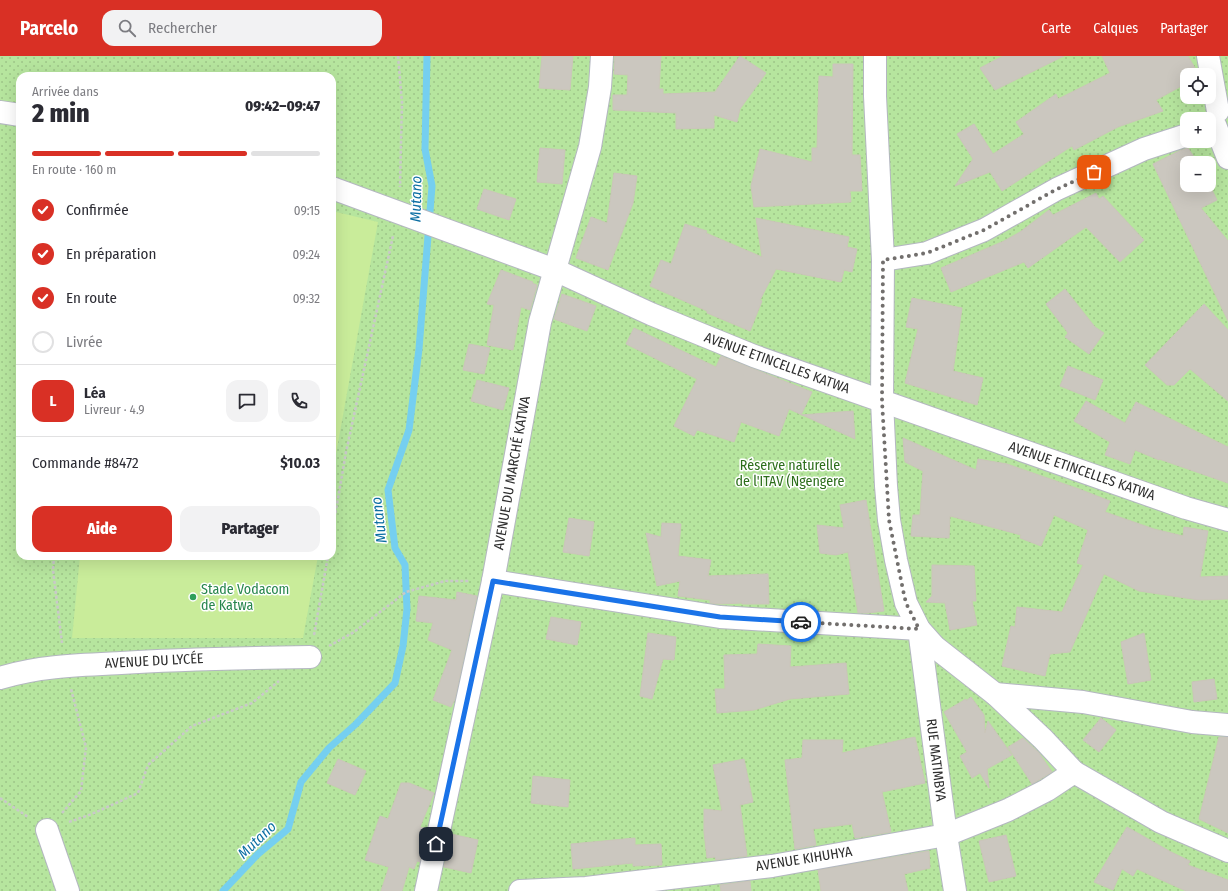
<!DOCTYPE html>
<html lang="fr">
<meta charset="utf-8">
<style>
:root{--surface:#fff;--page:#f2f2f3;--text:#2b2b33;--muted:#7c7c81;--line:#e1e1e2;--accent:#d93025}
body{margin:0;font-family:"Fira Sans Condensed",sans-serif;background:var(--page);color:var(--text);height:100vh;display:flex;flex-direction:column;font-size:15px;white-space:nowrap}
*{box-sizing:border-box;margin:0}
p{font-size:13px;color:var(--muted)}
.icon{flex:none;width:22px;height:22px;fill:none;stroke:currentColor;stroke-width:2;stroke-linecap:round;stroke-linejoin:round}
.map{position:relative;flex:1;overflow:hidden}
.side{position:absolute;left:16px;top:16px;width:320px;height:488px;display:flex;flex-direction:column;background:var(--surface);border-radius:12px;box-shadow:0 4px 16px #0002}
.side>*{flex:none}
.fabs{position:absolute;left:1180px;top:12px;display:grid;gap:8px}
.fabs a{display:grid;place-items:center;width:36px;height:36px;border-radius:8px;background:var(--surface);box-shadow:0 4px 16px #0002;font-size:20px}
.pin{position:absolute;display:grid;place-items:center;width:34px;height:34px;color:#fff;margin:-17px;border-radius:8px;box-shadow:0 2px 6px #0006}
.courier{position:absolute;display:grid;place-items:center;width:40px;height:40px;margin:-20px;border:3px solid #1a73e8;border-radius:50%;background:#fff;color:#222;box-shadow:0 1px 5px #0007}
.head em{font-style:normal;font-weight:800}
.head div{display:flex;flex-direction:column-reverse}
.head{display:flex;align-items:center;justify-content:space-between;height:68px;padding:0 16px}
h1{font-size:26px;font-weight:800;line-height:30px}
.bar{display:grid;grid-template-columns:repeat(4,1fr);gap:6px 4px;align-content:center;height:48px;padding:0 16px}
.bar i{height:5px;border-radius:3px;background:var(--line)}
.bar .active{background:var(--accent)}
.bar p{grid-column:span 4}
.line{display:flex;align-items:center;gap:10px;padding:0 16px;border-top:1px solid var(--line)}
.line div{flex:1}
.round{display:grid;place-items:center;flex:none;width:42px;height:42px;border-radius:12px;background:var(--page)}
ol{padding:0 16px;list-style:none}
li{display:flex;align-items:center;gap:12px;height:44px}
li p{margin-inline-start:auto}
li .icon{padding:4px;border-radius:50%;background:var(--accent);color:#fff;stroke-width:4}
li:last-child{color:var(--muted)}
li i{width:22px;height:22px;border:2px solid var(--line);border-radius:50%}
.primary-button{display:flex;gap:8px;margin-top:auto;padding:8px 16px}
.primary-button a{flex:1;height:46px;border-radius:12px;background:var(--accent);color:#fff;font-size:16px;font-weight:800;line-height:46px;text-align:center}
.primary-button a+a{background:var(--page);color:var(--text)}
header{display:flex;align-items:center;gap:24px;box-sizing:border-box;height:56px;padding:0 20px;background:var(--accent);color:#fff}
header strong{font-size:19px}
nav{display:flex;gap:22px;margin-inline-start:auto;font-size:14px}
.search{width:280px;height:36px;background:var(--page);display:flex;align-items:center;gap:10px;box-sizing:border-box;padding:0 14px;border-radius:12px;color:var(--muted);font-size:15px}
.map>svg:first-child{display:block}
.park{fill:url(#park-dots);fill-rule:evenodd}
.pitch{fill:#c9ec9a}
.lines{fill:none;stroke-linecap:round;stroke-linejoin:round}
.stream{stroke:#75cff0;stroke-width:7}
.building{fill:#cbc7bf;stroke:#cbc5ba}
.minor-casing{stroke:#b4b7c1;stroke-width:24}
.tertiary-casing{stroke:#b4b7c1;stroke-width:24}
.path{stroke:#c9c9c9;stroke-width:2.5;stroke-dasharray:3 2;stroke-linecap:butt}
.minor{stroke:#fff;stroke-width:22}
.tertiary{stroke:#fff;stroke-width:22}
.done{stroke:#726f6d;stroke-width:4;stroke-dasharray:0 7.2}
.route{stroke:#1a73e8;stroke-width:5}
.leisure-dot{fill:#2e9e5b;stroke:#fff;stroke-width:1.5}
.labels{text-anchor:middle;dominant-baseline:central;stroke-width:3;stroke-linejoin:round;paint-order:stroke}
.street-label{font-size:14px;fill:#2e2e2e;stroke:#fff}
.park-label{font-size:14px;fill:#2c6e1b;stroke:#fff}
.leisure-label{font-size:14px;fill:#27864d;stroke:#fff;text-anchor:start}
.water-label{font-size:15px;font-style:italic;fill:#0d6fa3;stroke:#fff}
</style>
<header>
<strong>Parcelo</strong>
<div class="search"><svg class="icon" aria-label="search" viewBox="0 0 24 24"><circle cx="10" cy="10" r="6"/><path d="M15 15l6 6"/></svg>Rechercher</div>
<nav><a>Carte</a><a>Calques</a><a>Partager</a></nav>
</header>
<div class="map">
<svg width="1228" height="835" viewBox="0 0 1228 835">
<defs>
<pattern id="park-dots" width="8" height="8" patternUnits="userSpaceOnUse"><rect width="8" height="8" fill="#b6e59e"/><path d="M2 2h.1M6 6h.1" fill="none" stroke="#9dc588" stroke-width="1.8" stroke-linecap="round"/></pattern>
</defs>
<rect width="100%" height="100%" fill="#efe9e1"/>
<path class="park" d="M0,0H1228V835H0ZM1187,19H1209V41H1187ZM20,20H332V500H20ZM1187,63H1209V85H1187ZM1187,107H1209V129H1187Z"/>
<g class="pitch">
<path d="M332,155L378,166L332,420Z"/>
<path d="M80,500H318L303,582H72Z"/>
</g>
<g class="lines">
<path class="stream" d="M223,835L258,798L288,773L301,726L329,692L356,668L395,627L403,590L407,553L405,509L395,492L388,434L409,374L419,293L432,130L425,93L427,0"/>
</g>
<g class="building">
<path d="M542,0H573L570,34L539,32Z"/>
<path d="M615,0H661L659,33H663V38L715,36L740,0L766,17L740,53L737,66L714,59V72L676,73V57L613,54V39H627L628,19L614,18Z"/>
<path d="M1003,0H1064L995,34L980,12Z"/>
<path d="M1102,0H1188L1199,19H1187V27L1156,44L1163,55L1118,71L1074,94L1072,90L1002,135L990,116L955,130L973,103L957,78L974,68L993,98L1024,78L1016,66L1056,38L1058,43L1110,17Z"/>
<path d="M833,8H853L852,99H860L862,135H850L851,146L754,151L751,130L760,93L812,106V92H817L819,20L833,21Z"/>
<path d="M540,92L565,94L562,128L537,126Z"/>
<path d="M1188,92L1198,107H1187V129H1209V128L1217,144L1201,152L1228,185V265L1153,108L1179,95Z"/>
<path d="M614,117L637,120L633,147L608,214L576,202L591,161L607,167Z"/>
<path d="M484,133L516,143L509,164L477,153Z"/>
<path d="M1096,137L1099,143L1103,140L1144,184L1120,206L1086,171L1028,212L1024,206L951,236L941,212L1004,185L1020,176L1049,154L1053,159Z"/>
<path d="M756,162L849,181L847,191L857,193L852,216L844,214L841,226L776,213L760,244L762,245L750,275L707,257V255L650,230L661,204L671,208L685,168L707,175L706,177L762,201Z"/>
<path d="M501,214L533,226L532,227L537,229L530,254L521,251L513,294L487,289L494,249L487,248Z"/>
<path d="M1065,233L1095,271L1104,277L1089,298L1065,281L1068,277L1046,248Z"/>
<path d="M562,238L596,250L587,275L554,263Z"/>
<path d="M912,242L962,252L953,315L983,322L977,349L905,327L918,273L906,271Z"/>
<path d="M1204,248L1228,274V345L1190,313L1174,329H1167L1145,309Z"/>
<path d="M634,272L716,311L721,300L812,336L801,359L853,355L855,383L789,353L779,380L741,366L734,386L697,374L694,380L674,370L697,323L626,288Z"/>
<path d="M469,288L490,292L484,318L463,314Z"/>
<path d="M1068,310L1103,324L1095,344L1060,330Z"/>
<path d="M477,324L509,332L503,354L471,345Z"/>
<path d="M1086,345L1125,367L1136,346L1228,391V427L1159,403V404L1135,394L1130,408L1105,399L1110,386L1074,365Z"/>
<path d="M903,382L976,414L978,403L1007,408L1079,433L1110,445L1105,456L1154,473L1183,480L1184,471L1208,475L1200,521L1228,520V543L1199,544L1139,535L1104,518L1070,596L1050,598L1045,620L1002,610L1011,570L1015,571L1017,551L1062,556L1083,509L1077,507L1088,474L1054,459L1041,490L1020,482L1021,479L950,460L949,482L911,480L913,459H920L923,415L905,406Z"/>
<path d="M866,444L884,555L868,557H858L848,496L836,499L820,497L817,469L844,472L840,449Z"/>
<path d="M569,462L594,466L589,500L563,496Z"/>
<path d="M662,467L681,468L678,500L711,504L708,520L768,518L769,548H742V547L720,548L710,547V544L678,540L680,525L657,530L646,477L661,481Z"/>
<path d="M932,509L974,510L976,545H972L977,569L950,574L945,547L926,546L932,540Z"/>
<path d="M457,536L477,540L455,643L451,651L433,644L452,594L428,584L433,567L416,565L419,540L456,544Z"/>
<path d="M551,561L581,566L577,589L546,583Z"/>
<path d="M648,577L676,581L674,604L663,603L652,643L640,640Z"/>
<path d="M1144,577L1151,624L1128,628L1121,586Z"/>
<path d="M758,588L791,590L790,611L846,607L849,638L790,643L754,654L717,657L715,633H725L724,599L757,598Z"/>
<path d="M1214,623L1217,643L1194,646L1192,626Z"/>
<path d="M971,641L984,659L985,677L988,665L1012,699L987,713L989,732L980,717L972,722L960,700L967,696L944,656L966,643V645Z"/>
<path d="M1101,662L1116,674L1099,696L1083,684Z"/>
<path d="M915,681L925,727L882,736L891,776L855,782L852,768L813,773L816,789L795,793L785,704L802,702L803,684H843L842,697Z"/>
<path d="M1219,681H1228V777L1199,763Z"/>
<path d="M1023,682L1039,697L1052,716L1032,728L1008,691Z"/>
<path d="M338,703L366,715L355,739L327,727Z"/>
<path d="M744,703L753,746L740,749L747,800L716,804L715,801L707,802L704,776V753L722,755L713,709Z"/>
<path d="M533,720L570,724L568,751L531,747Z"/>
<path d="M401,727H409L434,737L420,771L427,773L420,806L417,805L414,813L409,811L402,835H381L389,811L365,804L380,760L388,763Z"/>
<path d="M1127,771L1171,796L1190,805L1188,809L1228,824V835H1186L1137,813L1133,820L1122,813L1113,834L1094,826Z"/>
<path d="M451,778L478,784L471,817L444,811Z"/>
<path d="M1006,779L1016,820L989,826L979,785Z"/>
<path d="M635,782V789L661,788L662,809L633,810V807L573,813L571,788Z"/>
<path d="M929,795L930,812L904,818L908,835H821L818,814Z"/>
<path d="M750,825L751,835H721L720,829Z"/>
</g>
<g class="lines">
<defs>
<g id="minor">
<path d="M1208,0L1218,55"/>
<path d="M0,56L20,59"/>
<path d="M1215,69L1228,102"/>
<path d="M332,132L555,214L651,258L754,300L1186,452L1228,464"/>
<path d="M883,204L927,197L984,174L1057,133L1144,93L1187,79"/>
<path d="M493,525L720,561L919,573L946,779L955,835"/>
<path d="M0,622C39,610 80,609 121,607C184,603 247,602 310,601"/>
<path d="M995,638L1083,646L1192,666L1228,669"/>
<path d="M47,774L68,835"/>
<path d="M426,835L493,525L540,266L590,91L600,31L602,0"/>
<path d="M520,835L586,832L772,810L946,779L1008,754L1047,734L1074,716"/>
</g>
<path id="tertiary" d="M875,0V40L883,204L882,345L886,430L889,464L896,504L906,547L919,573L935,591L995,638L1043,683L1074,716L1161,766L1228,795"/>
</defs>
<use href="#minor" class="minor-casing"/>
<use href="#tertiary" class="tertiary-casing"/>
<g class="path">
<path d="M398,0L402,46L400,131"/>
<path d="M332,477L346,396L393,180"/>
<path d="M54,500L53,514L62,587"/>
<path d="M314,579L328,500"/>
<path d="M329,590L354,576L406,536L445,525H469"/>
<path d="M0,742L28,761"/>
<path d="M62,757L81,735L86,691L71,633"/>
<path d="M69,766L92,758L138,737L148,709L192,670L252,647L279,625"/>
</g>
<use href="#minor" class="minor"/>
<use href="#tertiary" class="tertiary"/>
</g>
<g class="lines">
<path class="done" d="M801,566L919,573L906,547L903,534L889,464L882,345L883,204L927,197L984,174L1057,133L1094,116"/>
<path class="route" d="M436,788L493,525L720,561L801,566"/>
</g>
<circle class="leisure-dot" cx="193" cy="541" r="4"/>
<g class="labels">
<g class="street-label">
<text transform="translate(777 307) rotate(20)">AVENUE ETINCELLES KATWA</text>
<text transform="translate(1082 415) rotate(19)">AVENUE ETINCELLES KATWA</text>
<text transform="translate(512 417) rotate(-80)">AVENUE DU MARCHÉ KATWA</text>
<text transform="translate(154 605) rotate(-3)">AVENUE DU LYCÉE</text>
<text transform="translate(936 704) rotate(83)">RUE MATIMBYA</text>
<text transform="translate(804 803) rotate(-9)">AVENUE KIHUHYA</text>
</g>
<g class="park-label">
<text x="790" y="409">Réserve naturelle<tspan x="790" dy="16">de l'ITAV (Ngengere</tspan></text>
</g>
<g class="leisure-label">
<text x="201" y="533">Stade Vodacom<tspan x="201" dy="16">de Katwa</tspan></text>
</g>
<g class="water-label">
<text transform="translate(416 143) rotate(-89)">Mutano</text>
<text transform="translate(379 464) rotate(-97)">Mutano</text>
<text transform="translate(257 784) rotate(-44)">Mutano</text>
</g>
</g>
</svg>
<div class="fabs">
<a><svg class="icon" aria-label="locate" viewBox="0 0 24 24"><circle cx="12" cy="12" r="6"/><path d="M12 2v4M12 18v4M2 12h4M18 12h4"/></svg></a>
<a>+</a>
<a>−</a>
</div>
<div class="pin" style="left:1094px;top:116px;background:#ea580c"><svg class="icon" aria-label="bag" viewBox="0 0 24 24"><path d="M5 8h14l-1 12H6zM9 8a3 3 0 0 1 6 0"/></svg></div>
<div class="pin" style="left:436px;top:788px;background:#1f2937"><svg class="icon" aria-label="home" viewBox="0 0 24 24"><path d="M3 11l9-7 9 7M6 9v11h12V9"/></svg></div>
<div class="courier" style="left:801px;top:566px"><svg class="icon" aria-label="car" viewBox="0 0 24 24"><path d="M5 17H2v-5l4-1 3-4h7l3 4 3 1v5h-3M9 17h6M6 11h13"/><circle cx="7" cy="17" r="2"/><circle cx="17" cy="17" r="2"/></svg></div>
<section class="side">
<div class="head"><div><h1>2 min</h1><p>Arrivée dans</p></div><em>09:42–09:47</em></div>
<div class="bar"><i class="active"></i><i class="active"></i><i class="active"></i><i></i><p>En route · 160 m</p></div>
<ol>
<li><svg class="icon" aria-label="check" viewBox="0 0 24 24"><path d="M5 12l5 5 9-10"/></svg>Confirmée<p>09:15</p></li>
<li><svg class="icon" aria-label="check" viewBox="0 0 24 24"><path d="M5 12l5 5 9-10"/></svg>En préparation<p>09:24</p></li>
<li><svg class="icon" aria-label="check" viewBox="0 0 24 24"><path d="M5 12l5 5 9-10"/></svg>En route<p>09:32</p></li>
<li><i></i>Livrée</li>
</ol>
<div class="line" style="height:72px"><b class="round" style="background:var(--accent);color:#fff">L</b><div><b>Léa</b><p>Livreur · 4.9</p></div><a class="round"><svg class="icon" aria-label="chat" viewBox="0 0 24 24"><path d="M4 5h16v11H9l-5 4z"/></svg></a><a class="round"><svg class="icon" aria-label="phone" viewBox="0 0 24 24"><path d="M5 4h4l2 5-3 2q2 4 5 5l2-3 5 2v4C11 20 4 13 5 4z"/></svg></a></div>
<div class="line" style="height:52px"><div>Commande #8472</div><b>$10.03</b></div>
<div class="primary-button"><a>Aide</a><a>Partager</a></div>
</section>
</div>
